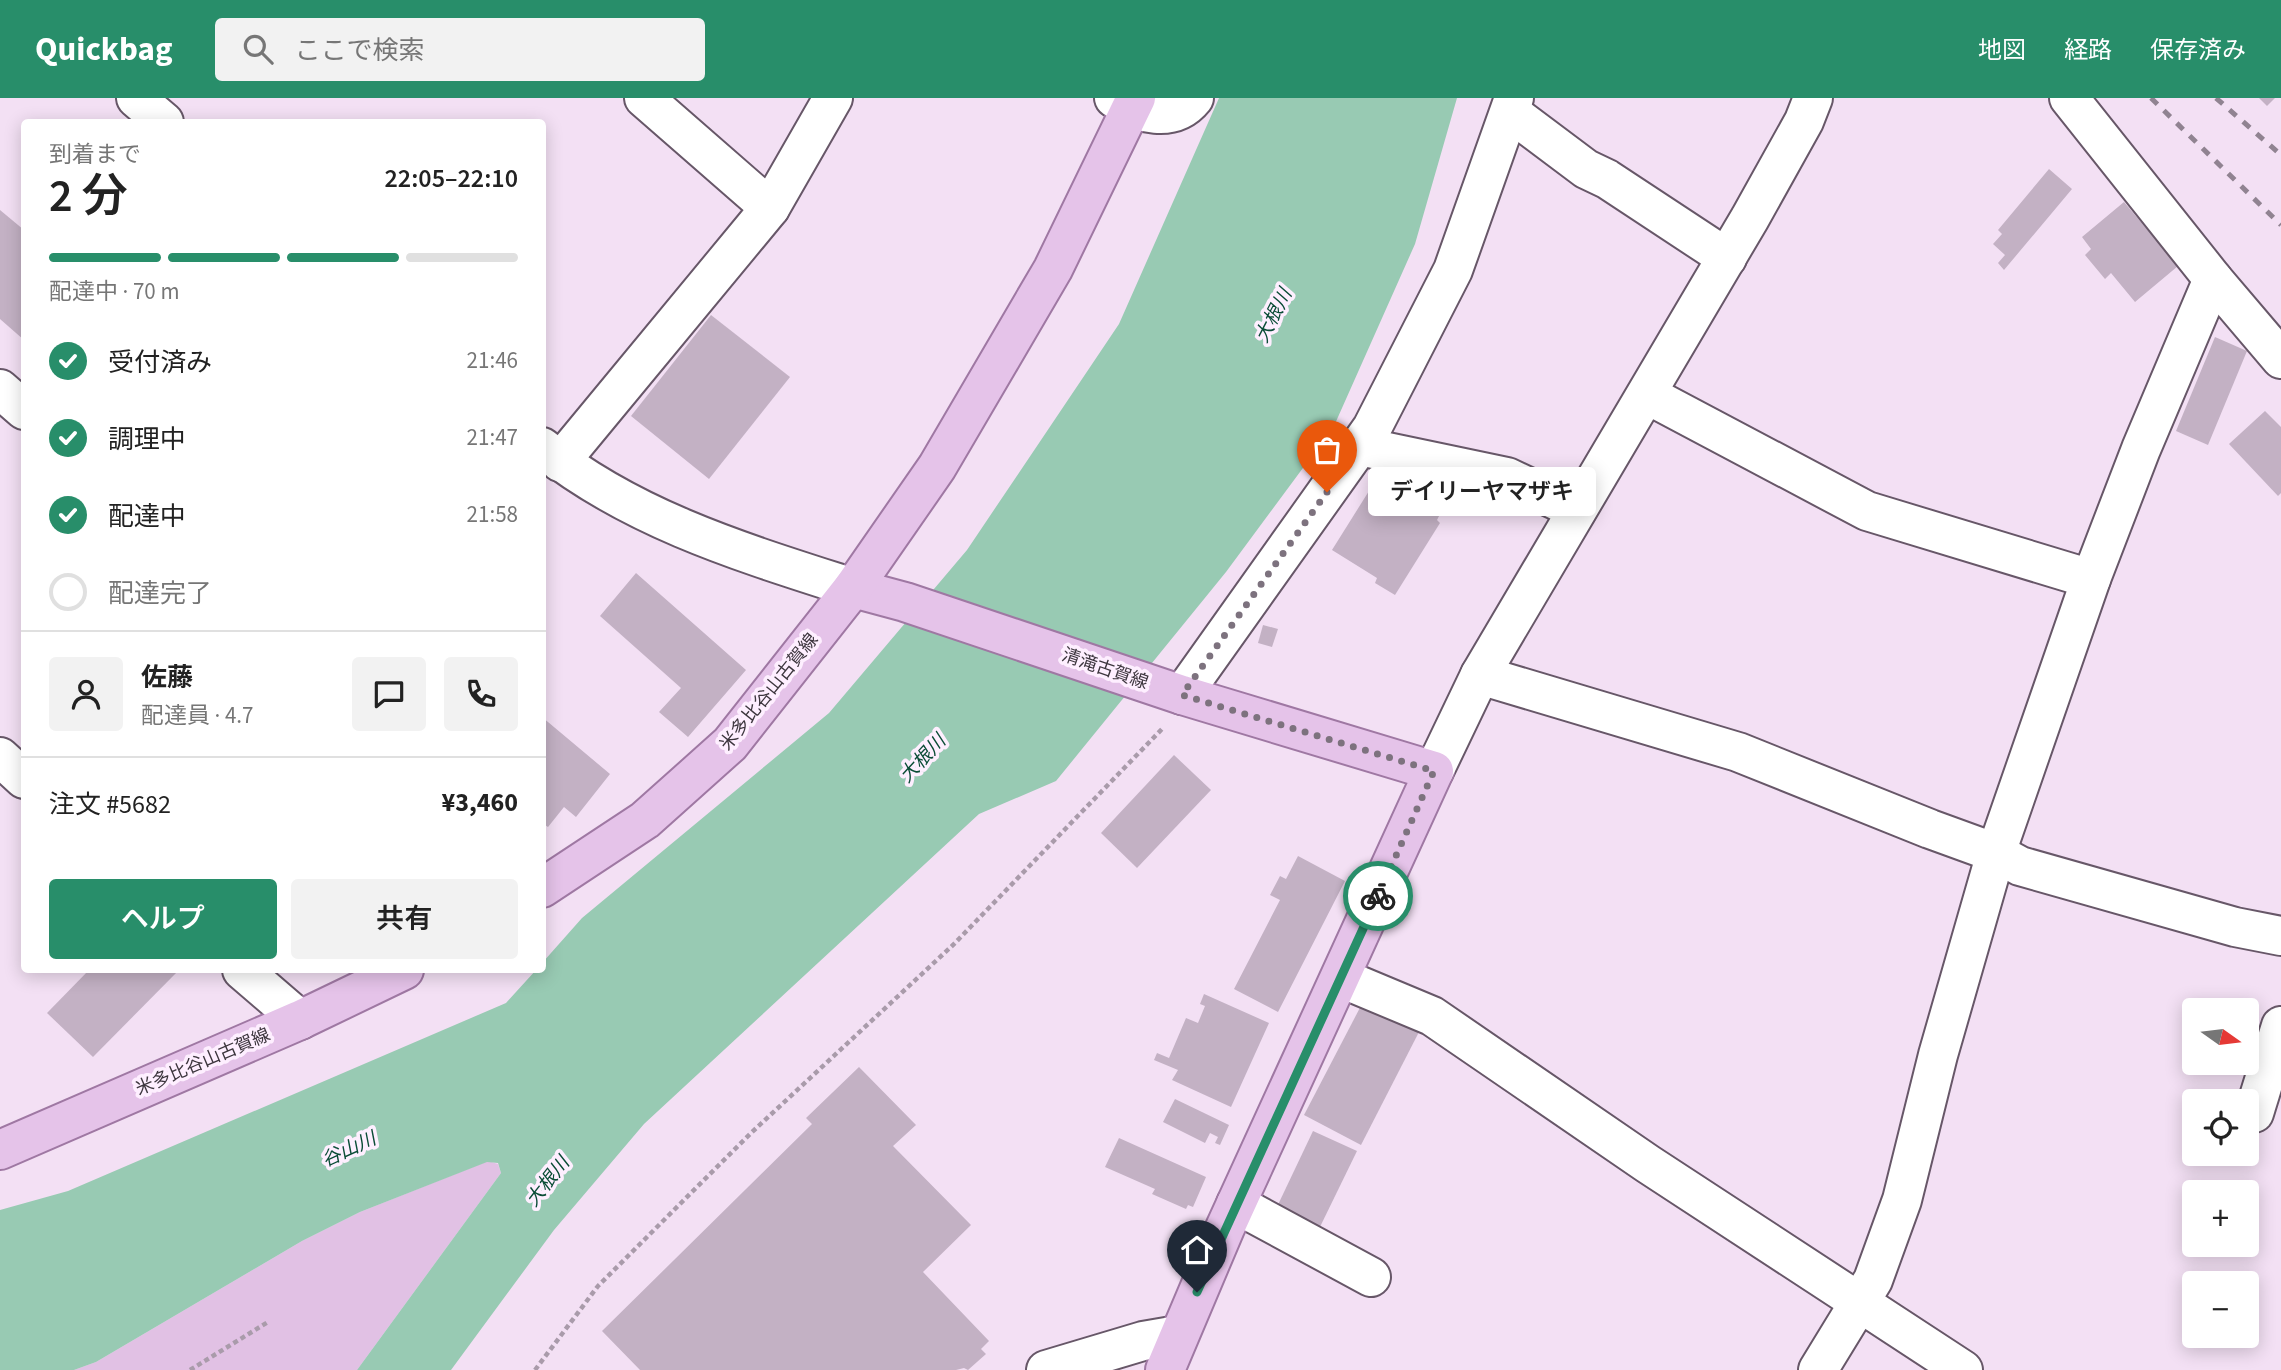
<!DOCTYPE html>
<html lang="ja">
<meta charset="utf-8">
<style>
:root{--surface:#fff;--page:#f2f2f2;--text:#222;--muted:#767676;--line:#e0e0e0;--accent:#288e6a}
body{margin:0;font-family:"Source Sans 3","Noto Sans JP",sans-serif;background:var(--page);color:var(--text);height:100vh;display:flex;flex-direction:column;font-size:26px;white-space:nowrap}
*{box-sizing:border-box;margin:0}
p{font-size:23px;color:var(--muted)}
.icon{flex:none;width:38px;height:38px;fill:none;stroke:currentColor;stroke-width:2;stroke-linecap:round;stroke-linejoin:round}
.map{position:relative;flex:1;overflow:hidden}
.drawer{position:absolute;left:21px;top:21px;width:525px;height:854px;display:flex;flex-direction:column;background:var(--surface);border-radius:7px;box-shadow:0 4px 18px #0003}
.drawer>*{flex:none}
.needle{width:46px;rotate:104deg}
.tools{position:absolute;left:2182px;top:900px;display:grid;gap:14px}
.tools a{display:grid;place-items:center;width:77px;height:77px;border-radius:7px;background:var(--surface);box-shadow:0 4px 18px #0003;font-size:35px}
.pin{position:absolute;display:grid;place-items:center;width:60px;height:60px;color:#fff;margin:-72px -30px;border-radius:50% 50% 50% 0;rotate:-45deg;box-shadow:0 0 7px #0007}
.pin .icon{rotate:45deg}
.courier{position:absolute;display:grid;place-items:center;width:70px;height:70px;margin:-35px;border:5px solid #288e6a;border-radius:50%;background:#fff;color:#222;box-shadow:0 2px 9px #0007}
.bubble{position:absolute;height:49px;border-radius:7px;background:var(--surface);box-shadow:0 4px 18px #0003;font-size:23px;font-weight:600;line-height:49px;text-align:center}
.head em{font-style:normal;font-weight:600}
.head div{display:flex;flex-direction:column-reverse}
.head{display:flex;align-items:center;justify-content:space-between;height:119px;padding:0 28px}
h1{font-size:46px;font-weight:600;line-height:52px}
.bar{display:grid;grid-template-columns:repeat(4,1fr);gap:10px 7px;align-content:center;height:84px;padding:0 28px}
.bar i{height:9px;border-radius:5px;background:var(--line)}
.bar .selected{background:var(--accent)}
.bar p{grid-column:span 4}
.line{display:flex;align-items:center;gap:18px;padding:0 28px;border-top:2px solid var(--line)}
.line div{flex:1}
.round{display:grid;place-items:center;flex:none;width:74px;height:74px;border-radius:7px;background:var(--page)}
ol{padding:0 28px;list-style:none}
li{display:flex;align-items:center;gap:21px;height:77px}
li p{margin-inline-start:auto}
li .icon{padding:7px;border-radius:50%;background:var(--accent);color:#fff;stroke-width:4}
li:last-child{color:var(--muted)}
li i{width:38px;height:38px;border:4px solid var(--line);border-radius:50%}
.button{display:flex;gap:14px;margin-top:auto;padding:14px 28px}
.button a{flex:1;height:80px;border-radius:7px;background:var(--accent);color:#fff;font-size:28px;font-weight:600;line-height:80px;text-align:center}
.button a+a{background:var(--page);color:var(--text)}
header{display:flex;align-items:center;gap:42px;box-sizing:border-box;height:98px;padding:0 35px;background:var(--accent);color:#fff}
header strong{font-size:33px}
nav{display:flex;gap:38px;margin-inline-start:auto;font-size:24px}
.search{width:490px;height:63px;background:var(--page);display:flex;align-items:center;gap:18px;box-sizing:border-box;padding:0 24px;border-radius:7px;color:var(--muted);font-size:26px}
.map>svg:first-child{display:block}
.green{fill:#e1c1e4}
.water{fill:#98cab3}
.building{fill:#c3b1c4}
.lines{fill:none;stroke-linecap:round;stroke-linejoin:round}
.minor-casing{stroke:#675768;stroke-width:42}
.major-casing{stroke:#9f78a3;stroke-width:42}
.path{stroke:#a99baa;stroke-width:4.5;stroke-dasharray:5 3.5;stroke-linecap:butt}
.minor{stroke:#fff;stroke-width:38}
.major{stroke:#e5c3e9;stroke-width:38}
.rail{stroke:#908391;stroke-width:5;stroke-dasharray:9 9;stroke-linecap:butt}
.done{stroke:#7d727e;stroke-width:7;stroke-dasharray:0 12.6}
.route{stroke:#288e6a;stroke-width:9}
.labels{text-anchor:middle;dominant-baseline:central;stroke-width:7;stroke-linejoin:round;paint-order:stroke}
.street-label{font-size:18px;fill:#3d363e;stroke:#feefff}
.water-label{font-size:19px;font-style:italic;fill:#0a4c36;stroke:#feefff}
</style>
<header>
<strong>Quickbag</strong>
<div class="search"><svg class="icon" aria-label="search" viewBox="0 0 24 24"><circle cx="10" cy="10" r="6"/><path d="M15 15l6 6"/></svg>ここで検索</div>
<nav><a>地図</a><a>経路</a><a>保存済み</a></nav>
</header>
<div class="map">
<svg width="2281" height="1272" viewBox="0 0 2281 1272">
<rect width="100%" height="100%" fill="#f3e0f4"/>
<path class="green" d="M488,1063L498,1066L501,1075L357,1272H74L96,1264L302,1143L360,1114Z"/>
<path class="water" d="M1219,0H1457L1415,146L1334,328L1226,474L1056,683L979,716L644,1026L554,1132L451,1272H357L501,1075L498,1065L487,1064L360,1114L302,1143L96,1264L74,1272H0V1112L68,1093L506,905L536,872H542L543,864L582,820L829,615L967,452L1119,226Z"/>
<g class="building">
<path d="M2259,0H2275L2267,8Z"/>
<path d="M2049,71L2072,91L2004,172L1998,165L2005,157L1993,146L2002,136L1998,132Z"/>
<path d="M2124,104L2178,168L2135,204L2111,175L2105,181L2085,157L2091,151L2082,139Z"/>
<path d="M0,112L24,132V242L0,221Z"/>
<path d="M711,217L790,279L709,381L631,318Z"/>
<path d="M2215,239L2247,253L2208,347L2176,333Z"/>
<path d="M2265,313L2281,329V395L2278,398L2229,346Z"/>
<path d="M1379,377L1440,416L1437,422L1440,425L1395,497L1375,485L1377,480L1332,452Z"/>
<path d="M636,475L746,572L688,639L659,614L681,590L600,518Z"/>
<path d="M1263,527L1278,531L1272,549L1258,545Z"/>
<path d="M542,619L610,676L576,719L564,709L548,729L542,725Z"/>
<path d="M1174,657L1211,692L1137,770L1101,735Z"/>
<path d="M1298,758L1345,783L1278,914L1234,891L1280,802L1270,797L1280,778L1286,781Z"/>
<path d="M89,872H179L93,959L47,915Z"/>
<path d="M1204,896L1269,925L1231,1009L1172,982L1178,972L1154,962L1157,955L1169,960L1186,920L1198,925L1205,908L1200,906Z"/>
<path d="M1364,902L1420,932L1361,1047L1304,1017Z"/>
<path d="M859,969L916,1027L893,1048L971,1127L923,1174L989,1243L981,1251L986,1256L968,1272L964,1270L956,1272H640L602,1233L812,1026L806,1020Z"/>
<path d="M1175,1001L1229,1027L1220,1047L1215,1045L1218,1039L1210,1035L1205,1045L1163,1024Z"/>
<path d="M1313,1033L1357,1053L1318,1133L1275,1113Z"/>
<path d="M1119,1040L1206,1079L1193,1109L1188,1107L1186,1111L1152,1096L1155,1091L1105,1069Z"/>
</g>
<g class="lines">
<defs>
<g id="minor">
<path d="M136,0L164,24"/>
<path d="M644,0L770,110"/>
<path d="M1114,0C1138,16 1173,26 1194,0"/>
<path d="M2069,0L2213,181L2281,261"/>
<path d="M1510,14L1586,71L1607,81L1727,160"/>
<path d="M0,291L24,312"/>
<path d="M1648,297L1867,413L2091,481"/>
<path d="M1359,348L1507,379L1577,412"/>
<path d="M542,349C633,422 744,455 853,490"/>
<path d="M560,364L770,110L833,0"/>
<path d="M1480,577L1738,654L1930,731L1996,755L2020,768L2235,829L2281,838"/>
<path d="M1182,597L1372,330L1453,172L1514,0"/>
<path d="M0,659L24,681"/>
<path d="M1434,673L1480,577L1750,120L1804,23L1813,0"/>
<path d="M242,872L300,922"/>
<path d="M1341,880L1432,918L1648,1066L1963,1272"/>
<path d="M2254,1015L2281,928"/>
<path d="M1236,1106L1371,1179"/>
<path d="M1046,1272L1143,1243L1178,1237"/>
<path d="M1818,1272L1873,1182L1902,1102L1938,957L1996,755L2091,481L2141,351L2213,181"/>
</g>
<g id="major">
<path d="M853,490L905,504L1182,597L1434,673L1225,1130L1165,1272"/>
<path d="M542,790L645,722L730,646L853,490L937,369L1053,171L1136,0"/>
<path d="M0,1052L300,922L404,872"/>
</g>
</defs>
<use href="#minor" class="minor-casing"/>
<use href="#major" class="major-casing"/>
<g class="path">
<path d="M190,1272L268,1224"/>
<path d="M535,1272L598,1188L751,1035L953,847L1162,631"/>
</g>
<use href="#minor" class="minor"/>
<use href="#major" class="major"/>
<g class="rail">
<path d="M2151,0L2281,127"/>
<path d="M2216,0L2281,57"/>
</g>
</g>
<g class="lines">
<path class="done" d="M1327,394L1182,597L1434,673L1378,798"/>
<path class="route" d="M1197,1194L1378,798"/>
</g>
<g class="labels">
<g class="street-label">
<text transform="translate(1105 571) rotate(19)">清滝古賀線</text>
<text transform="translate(769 594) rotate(-51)">米多比谷山古賀線</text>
<text transform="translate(203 964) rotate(-23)">米多比谷山古賀線</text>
</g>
<g class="water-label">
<text transform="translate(1274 218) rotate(-63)">大根川</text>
<text transform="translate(923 661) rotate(-47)">大根川</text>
<text transform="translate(349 1052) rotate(-25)">谷山川</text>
<text transform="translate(548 1084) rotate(-52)">大根川</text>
</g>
</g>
</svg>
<div class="tools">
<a><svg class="needle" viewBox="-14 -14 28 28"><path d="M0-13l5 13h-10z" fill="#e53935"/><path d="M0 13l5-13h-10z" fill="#767676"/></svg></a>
<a><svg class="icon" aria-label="locate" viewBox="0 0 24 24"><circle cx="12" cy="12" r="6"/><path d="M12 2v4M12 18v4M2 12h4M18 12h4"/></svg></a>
<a>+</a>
<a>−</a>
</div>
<div class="pin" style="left:1327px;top:394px;background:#ea580c"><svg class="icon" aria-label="bag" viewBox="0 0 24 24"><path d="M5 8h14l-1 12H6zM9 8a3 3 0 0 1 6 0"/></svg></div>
<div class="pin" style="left:1197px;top:1194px;background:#1f2937"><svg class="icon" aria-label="home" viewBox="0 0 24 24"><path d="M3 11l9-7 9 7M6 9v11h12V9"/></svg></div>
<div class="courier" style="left:1378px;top:798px"><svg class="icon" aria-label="bike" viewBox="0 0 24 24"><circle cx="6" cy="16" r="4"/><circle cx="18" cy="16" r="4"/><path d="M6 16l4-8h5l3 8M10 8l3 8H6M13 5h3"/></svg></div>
<div class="bubble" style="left:1368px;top:369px;width:228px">デイリーヤマザキ</div>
<section class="drawer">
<div class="head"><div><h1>2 分</h1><p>到着まで</p></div><em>22:05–22:10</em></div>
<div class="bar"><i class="selected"></i><i class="selected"></i><i class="selected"></i><i></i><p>配達中 · 70 m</p></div>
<ol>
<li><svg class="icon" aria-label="check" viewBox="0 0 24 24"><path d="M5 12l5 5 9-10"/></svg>受付済み<p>21:46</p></li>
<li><svg class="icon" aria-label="check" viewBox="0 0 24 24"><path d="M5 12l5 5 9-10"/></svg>調理中<p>21:47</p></li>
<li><svg class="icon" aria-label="check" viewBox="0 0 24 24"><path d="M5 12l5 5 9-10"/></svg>配達中<p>21:58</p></li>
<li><i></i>配達完了</li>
</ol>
<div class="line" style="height:126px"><a class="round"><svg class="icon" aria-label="person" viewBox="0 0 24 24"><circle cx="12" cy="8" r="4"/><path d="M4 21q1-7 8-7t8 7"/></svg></a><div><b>佐藤</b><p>配達員 · 4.7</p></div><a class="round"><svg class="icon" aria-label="chat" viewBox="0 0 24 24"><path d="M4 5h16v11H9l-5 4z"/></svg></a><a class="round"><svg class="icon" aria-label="phone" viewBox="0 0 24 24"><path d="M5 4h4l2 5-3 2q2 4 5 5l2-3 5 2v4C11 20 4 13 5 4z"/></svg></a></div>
<div class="line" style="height:91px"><div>注文 #5682</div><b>¥3,460</b></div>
<div class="button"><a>ヘルプ</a><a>共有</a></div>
</section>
</div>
